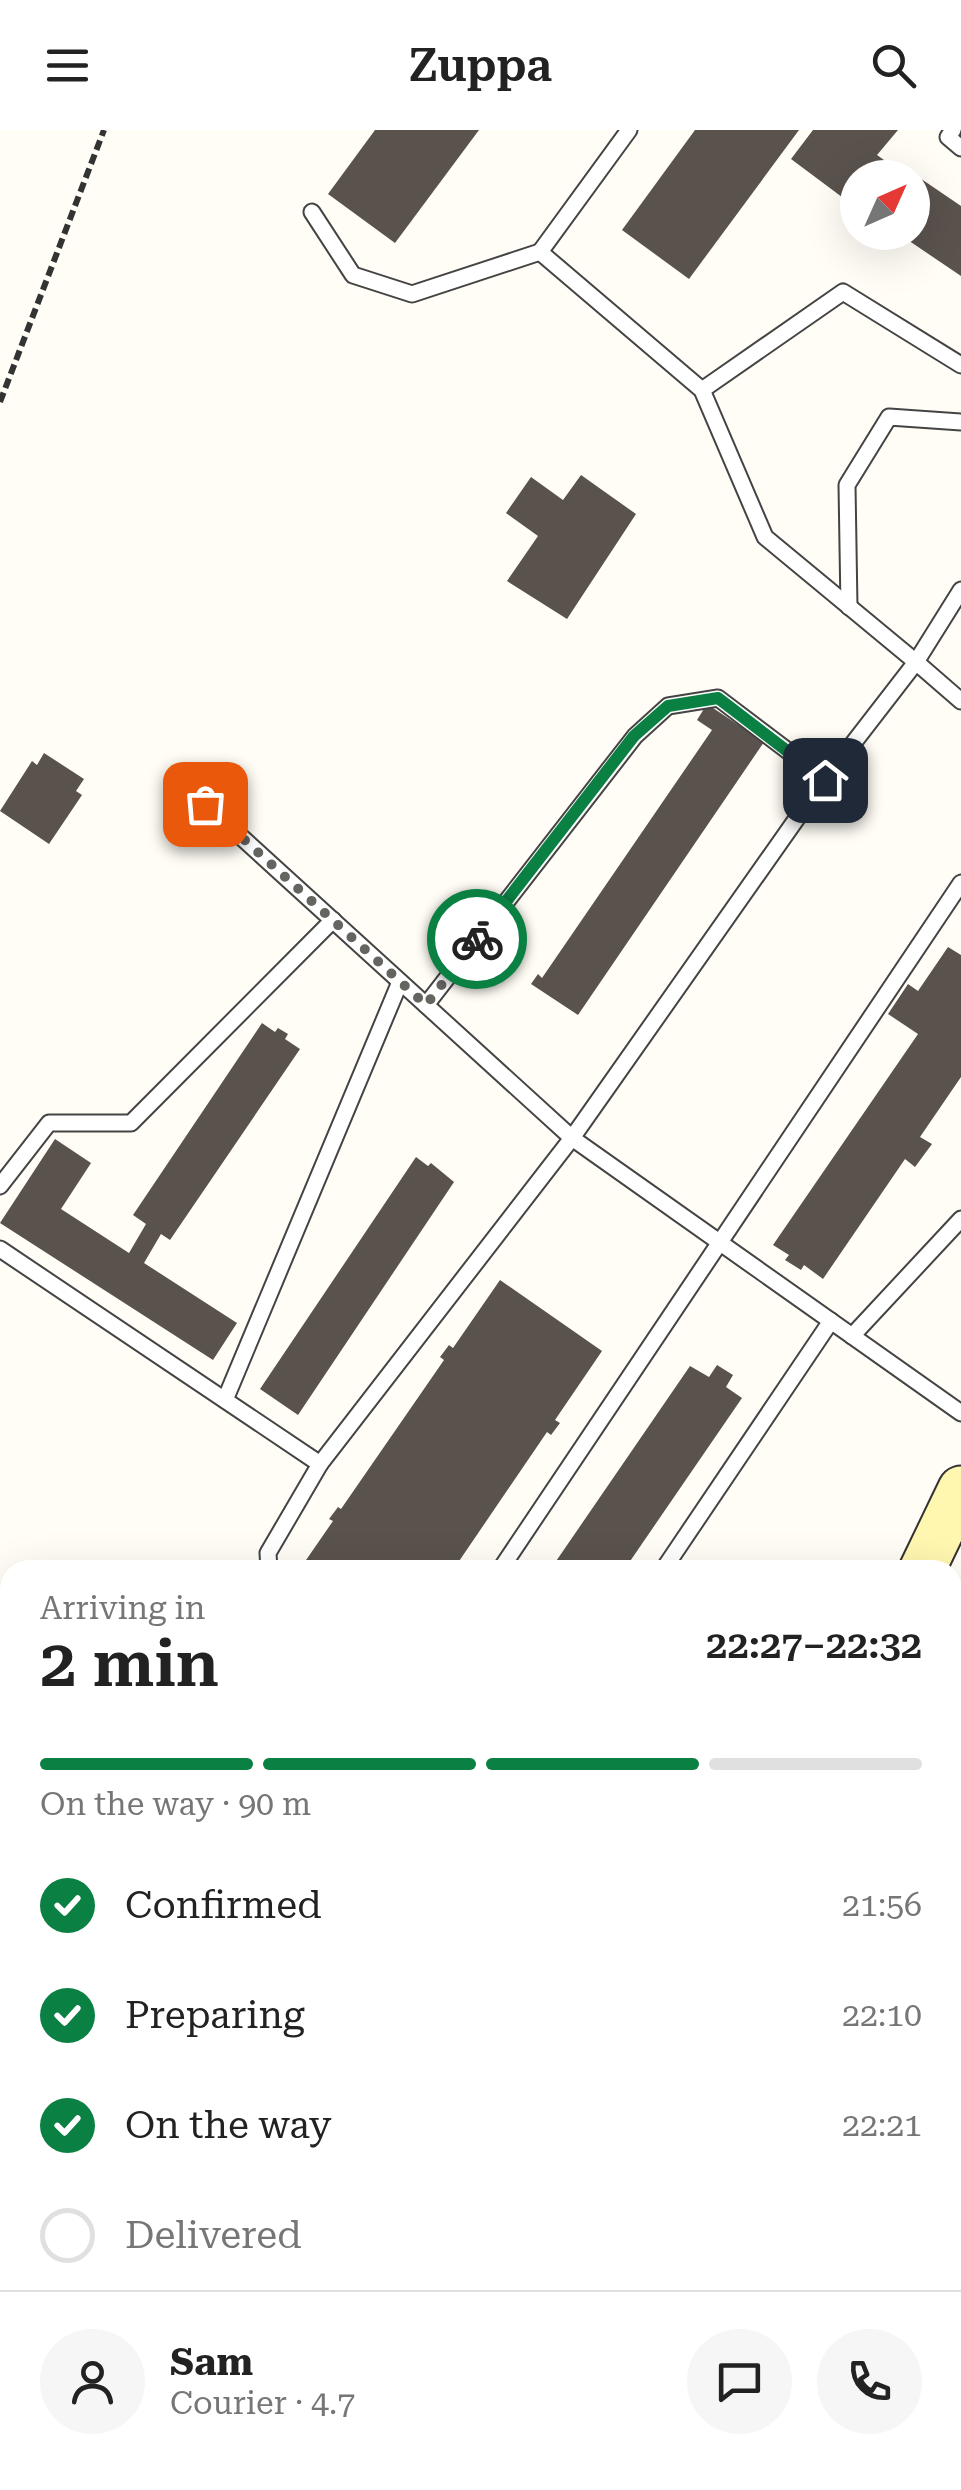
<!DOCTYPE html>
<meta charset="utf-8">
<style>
:root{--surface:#fff;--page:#f6f6f6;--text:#222;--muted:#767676;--line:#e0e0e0;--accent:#0b8043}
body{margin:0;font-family:"Roboto Serif",serif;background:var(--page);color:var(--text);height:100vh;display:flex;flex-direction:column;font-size:38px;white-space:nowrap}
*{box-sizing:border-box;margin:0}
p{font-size:32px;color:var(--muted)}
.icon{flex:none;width:55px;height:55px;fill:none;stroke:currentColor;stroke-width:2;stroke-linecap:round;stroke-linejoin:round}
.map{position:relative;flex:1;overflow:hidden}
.panel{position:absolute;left:0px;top:1430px;width:962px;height:930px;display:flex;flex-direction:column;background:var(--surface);border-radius:30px 30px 0 0;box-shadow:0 10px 40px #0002}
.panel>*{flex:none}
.needle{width:65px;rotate:45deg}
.fabs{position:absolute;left:840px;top:30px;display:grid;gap:20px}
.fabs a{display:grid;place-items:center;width:90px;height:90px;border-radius:50%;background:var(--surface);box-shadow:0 10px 40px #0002;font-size:50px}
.pin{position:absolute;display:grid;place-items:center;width:85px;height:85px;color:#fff;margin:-42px;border-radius:20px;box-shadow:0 5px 15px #0006}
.courier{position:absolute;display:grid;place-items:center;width:100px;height:100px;margin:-50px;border:8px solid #0b8043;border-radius:50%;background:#fff;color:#222;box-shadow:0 2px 12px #0007}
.summary em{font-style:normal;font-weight:600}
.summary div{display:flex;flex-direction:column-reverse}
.summary{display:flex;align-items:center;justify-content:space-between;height:170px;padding:0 40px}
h1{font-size:65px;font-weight:600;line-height:75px}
.bar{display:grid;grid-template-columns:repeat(4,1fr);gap:15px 10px;align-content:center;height:120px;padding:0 40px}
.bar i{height:12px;border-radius:8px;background:var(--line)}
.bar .current{background:var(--accent)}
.bar p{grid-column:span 4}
.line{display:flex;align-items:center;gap:25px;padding:0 40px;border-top:2px solid var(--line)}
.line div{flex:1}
.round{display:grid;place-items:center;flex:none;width:105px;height:105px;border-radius:52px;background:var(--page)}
ol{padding:0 40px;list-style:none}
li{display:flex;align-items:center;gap:30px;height:110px}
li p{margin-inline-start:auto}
li .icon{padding:10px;border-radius:50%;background:var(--accent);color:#fff;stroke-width:4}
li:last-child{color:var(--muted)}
li i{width:55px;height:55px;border:5px solid var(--line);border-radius:50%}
header{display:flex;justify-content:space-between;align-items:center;height:130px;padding:0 40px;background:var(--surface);font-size:45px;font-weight:600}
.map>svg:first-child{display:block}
.green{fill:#d5ebbd}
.building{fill:#5a524d}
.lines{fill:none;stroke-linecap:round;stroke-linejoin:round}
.lane-casing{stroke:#444;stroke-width:19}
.secondary-casing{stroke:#333;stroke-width:49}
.path{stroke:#333;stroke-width:6;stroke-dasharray:10 5;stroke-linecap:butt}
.lane{stroke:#fff;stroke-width:15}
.secondary{stroke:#fff6b0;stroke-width:45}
.done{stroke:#646461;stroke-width:10;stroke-dasharray:0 18}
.route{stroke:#0b8043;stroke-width:12}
</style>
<header><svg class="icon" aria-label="menu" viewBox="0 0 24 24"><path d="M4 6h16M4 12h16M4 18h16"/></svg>Zuppa<svg class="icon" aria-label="search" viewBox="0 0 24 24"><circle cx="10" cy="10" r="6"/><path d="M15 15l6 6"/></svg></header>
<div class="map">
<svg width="961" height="2360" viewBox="0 0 961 2360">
<rect width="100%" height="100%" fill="#fffdf5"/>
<path class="green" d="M961,1727V2360H508L513,2350H952V1731Z"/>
<g class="building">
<path d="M375,0H479L395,113L328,64Z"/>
<path d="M695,0H799L689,149L622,100Z"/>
<path d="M813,0H898L877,25L909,48H858V79L791,29Z"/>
<path d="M914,44L961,76V146L896,102H912Z"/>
<path d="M581,345L636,384L567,489L507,451L538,406L506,383L531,347L563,370Z"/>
<path d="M707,574L764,612L578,885L531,854L538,844L542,848L712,600L697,590Z"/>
<path d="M44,623L84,649L76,661L82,665L49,714L0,681L32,631L37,635Z"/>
<path d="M948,817L961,825V947L920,1007L932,1014L915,1037L905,1029L823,1149L804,1135L801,1140L785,1130L789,1125L773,1115L918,904L888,884L908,854L918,861Z"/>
<path d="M262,893L275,902L278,898L288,904L285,909L300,919L170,1110L161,1104L144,1133L237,1193L213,1230L0,1093L55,1009L91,1033L61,1079L129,1123L146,1094L133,1085Z"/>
<path d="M416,1027L428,1036L431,1033L454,1052L298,1285L260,1259Z"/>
<path d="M500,1150L602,1221L555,1290L560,1293L551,1305L547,1302L453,1440H315L304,1433L333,1391L329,1389L338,1377L341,1379L444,1230L440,1227L449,1215L453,1218Z"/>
<path d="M717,1235L733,1245L726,1257L742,1268L624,1440H550L690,1236L709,1247Z"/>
<path d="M10,1997V2098L0,2091V2012Z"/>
<path d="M533,2350H542L563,2360H528Z"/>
</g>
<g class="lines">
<defs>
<g id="lane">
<path d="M629,0L540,122L702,260L765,407L916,532L961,460"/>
<path d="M953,0L948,7L961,18"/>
<path d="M312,82L353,145L412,164L540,122"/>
<path d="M702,260L843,162L961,235"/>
<path d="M849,477L847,355L889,287L961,292"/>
<path d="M205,674L572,1008L814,664L916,532L961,571"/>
<path d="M426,875L635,606L668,576L718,568L825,649"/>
<path d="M0,1056L49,993H131L333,790"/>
<path d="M0,1119L320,1334"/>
<path d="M852,1206L961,1089"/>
<path d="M225,1270L400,852"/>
<path d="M269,1440L268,1423L320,1334L572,1008L961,1283"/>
<path d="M500,1440L961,753"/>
<path d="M663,1440L831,1191"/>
<path d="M0,1933L10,1917"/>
<path d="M0,2153L10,2164"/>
<path d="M178,2350L187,2360"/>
<path d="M250,2360L256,2350"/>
</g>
<g id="secondary">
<path d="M922,1440L961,1359"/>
<path d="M483,2360L488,2350"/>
</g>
</defs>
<use href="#lane" class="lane-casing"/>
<use href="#secondary" class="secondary-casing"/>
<g class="path">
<path d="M0,272L104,0"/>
<path d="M952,1742L961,1738"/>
<path d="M952,2252L961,2248"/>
<path d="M748,2360L767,2350"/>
</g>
<use href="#lane" class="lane"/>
<use href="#secondary" class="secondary"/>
</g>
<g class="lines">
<path class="done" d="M205,674L426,875L477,809"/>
<path class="route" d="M477,809L634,606L668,576L718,568L825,650"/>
</g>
</svg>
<div class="fabs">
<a><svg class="needle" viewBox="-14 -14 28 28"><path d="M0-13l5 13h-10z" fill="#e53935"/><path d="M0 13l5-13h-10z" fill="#767676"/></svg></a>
</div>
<div class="pin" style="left:205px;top:674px;background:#ea580c"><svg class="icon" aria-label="bag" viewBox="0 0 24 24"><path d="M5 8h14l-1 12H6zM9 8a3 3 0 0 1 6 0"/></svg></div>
<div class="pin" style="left:825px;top:650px;background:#1f2937"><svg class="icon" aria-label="home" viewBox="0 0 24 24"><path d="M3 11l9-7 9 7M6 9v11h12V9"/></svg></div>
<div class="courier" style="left:477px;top:809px"><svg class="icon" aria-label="bike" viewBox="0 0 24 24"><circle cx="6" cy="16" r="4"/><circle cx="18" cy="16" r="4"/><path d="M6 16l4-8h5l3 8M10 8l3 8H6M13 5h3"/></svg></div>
<section class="panel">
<div class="summary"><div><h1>2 min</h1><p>Arriving in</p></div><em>22:27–22:32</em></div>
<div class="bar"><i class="current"></i><i class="current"></i><i class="current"></i><i></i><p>On the way · 90 m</p></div>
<ol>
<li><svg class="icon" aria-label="check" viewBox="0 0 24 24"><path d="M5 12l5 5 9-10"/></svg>Confirmed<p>21:56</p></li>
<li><svg class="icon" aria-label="check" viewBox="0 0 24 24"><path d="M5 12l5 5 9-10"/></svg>Preparing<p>22:10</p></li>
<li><svg class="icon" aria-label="check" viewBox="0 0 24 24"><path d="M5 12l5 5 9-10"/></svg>On the way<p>22:21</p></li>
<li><i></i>Delivered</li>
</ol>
<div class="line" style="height:180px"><a class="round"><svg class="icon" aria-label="person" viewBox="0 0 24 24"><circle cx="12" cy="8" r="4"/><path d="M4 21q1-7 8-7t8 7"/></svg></a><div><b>Sam</b><p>Courier · 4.7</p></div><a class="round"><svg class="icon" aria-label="chat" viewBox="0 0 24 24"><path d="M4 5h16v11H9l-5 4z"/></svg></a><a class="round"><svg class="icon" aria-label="phone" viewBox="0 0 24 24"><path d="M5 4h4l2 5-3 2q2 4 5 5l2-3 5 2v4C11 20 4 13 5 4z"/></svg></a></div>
</section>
</div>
